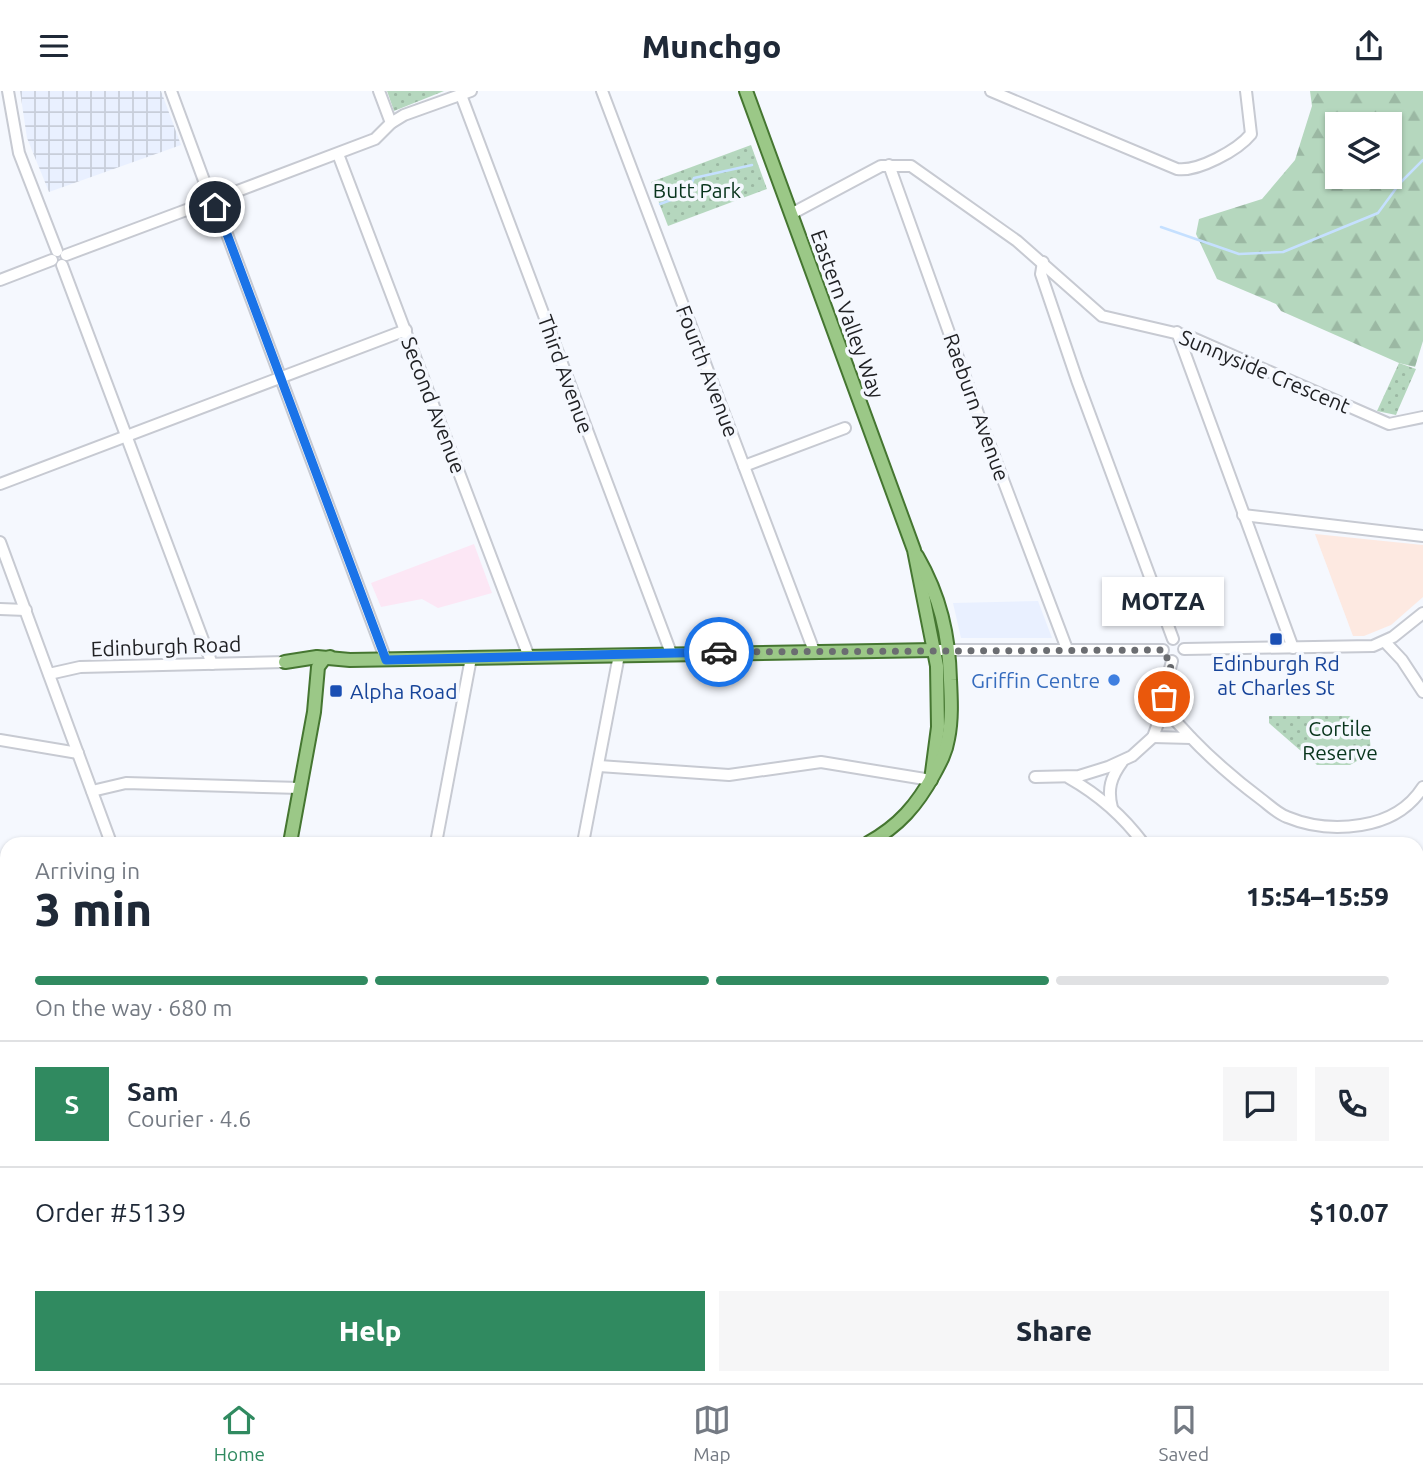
<!DOCTYPE html>
<meta charset="utf-8">
<style>
:root{--surface:#fff;--page:#f6f6f7;--text:#1f2937;--muted:#747a83;--line:#e0e1e3;--accent:#308a60}
body{margin:0;font-family:Ubuntu,sans-serif;background:var(--page);color:var(--text);height:100vh;display:flex;flex-direction:column;font-size:26px;white-space:nowrap}
*{box-sizing:border-box;margin:0}
p{font-size:23px;color:var(--muted)}
.icon{flex:none;width:38px;height:38px;fill:none;stroke:currentColor;stroke-width:2;stroke-linecap:round;stroke-linejoin:round}
.map{position:relative;flex:1;overflow:hidden}
.drawer{position:absolute;left:0px;top:746px;width:1424px;height:548px;display:flex;flex-direction:column;background:var(--surface);border-radius:21px 21px 0 0;box-shadow:0 2px 5px #0004}
.drawer>*{flex:none}
.buttons{position:absolute;left:1325px;top:21px;display:grid;gap:14px}
.buttons a{display:grid;place-items:center;width:77px;height:77px;border-radius:0px;background:var(--surface);box-shadow:0 2px 5px #0004;font-size:35px}
.pin{position:absolute;display:grid;place-items:center;width:60px;height:60px;color:#fff;margin:-30px;border:4px solid #fff;border-radius:50%;box-shadow:0 2px 7px #0007}
.courier{position:absolute;display:grid;place-items:center;width:70px;height:70px;margin:-35px;border:5px solid #1a73e8;border-radius:50%;background:#fff;color:#222;box-shadow:0 2px 9px #0007}
.bubble{position:absolute;height:49px;border-radius:0px;background:var(--surface);box-shadow:0 2px 5px #0004;font-size:23px;font-weight:800;line-height:49px;text-align:center}
.overview em{font-style:normal;font-weight:800}
.overview div{display:flex;flex-direction:column-reverse}
.overview{display:flex;align-items:center;justify-content:space-between;height:119px;padding:0 35px}
h1{font-size:46px;font-weight:800;line-height:52px}
.bar{display:grid;grid-template-columns:repeat(4,1fr);gap:10px 7px;align-content:center;height:84px;padding:0 35px}
.bar i{height:9px;border-radius:5px;background:var(--line)}
.bar .on{background:var(--accent)}
.bar p{grid-column:span 4}
.line{display:flex;align-items:center;gap:18px;padding:0 35px;border-top:2px solid var(--line)}
.line div{flex:1}
.round{display:grid;place-items:center;flex:none;width:74px;height:74px;border-radius:0px;background:var(--page)}
.action{display:flex;gap:14px;margin-top:auto;padding:14px 35px}
.action a{flex:1;height:80px;border-radius:0px;background:var(--accent);color:#fff;font-size:28px;font-weight:800;line-height:80px;text-align:center}
.action a+a{background:var(--page);color:var(--text)}
header{display:flex;justify-content:space-between;align-items:center;height:91px;padding:0 35px;background:var(--surface);font-size:32px;font-weight:800}
.menu{display:flex;justify-content:space-around;align-items:center;height:98px;border-top:2px solid var(--line);background:var(--surface);font-size:19px;color:var(--muted)}
.menu a{display:grid;justify-items:center;gap:4px}
.menu .on{color:var(--accent)}
.map>svg:first-child{display:block}
.built{fill:#e9f0ff}
.industrial{fill:url(#industrial-grid)}
.education{fill:#fde9e1}
.medical{fill:#fce7f5}
.forest{fill:url(#forest-firs);fill-rule:evenodd}
.park{fill:url(#park-dots)}
.garden{fill:#b5d7be}
.lines{fill:none;stroke-linecap:round;stroke-linejoin:round}
.stream{stroke:#c5e0ff;stroke-width:2.5}
.minor-casing{stroke:#c7cad2;stroke-width:14}
.major-casing{stroke:#457631;stroke-width:16}
.minor{stroke:#fff;stroke-width:10}
.major{stroke:#9bc887;stroke-width:12}
.done{stroke:#6b6d71;stroke-width:7;stroke-dasharray:0 12.6}
.route{stroke:#1a73e8;stroke-width:9}
.transit-dot{fill:#1a4fb4;stroke:#f5f8fe;stroke-width:2.5}
.shop-dot{fill:#3f7fe0;stroke:#f5f8fe;stroke-width:2.5}
.labels{text-anchor:middle;dominant-baseline:central;stroke-width:7;stroke-linejoin:round;paint-order:stroke}
.park-label{font-size:21px;fill:#08341c;stroke:#f5f8fe}
.street-label{font-size:21px;fill:#212225;stroke:#f5f8fe}
.transit-label{font-size:21px;fill:#164399;stroke:#f5f8fe}
.shop-label{font-size:21px;fill:#366cbe;stroke:#f5f8fe;text-anchor:end}
</style>
<header><svg class="icon" aria-label="menu" viewBox="0 0 24 24"><path d="M4 6h16M4 12h16M4 18h16"/></svg>Munchgo<svg class="icon" aria-label="share" viewBox="0 0 24 24"><path d="M12 15V3M7 8l5-5 5 5M5 13v7h14v-7"/></svg></header>
<div class="map">
<svg width="1423" height="1292" viewBox="0 0 1423 1292">
<defs>
<pattern id="industrial-grid" width="8" height="8" patternUnits="userSpaceOnUse" patternTransform="scale(1.75)"><rect width="8" height="8" fill="#e9f0ff"/><path d="M0 4h8M4 0v8" fill="none" stroke="#c8ceda"/></pattern>
<pattern id="forest-firs" width="22" height="20" patternUnits="userSpaceOnUse" patternTransform="scale(1.75)"><rect width="22" height="20" fill="#b5d7be"/><path d="M5 1l3.5 6h-7zM16 11l3.5 6h-7z" fill="#9bb8a3"/></pattern>
<pattern id="park-dots" width="8" height="8" patternUnits="userSpaceOnUse" patternTransform="scale(1.75)"><rect width="8" height="8" fill="#b5d7be"/><path d="M2 2h.1M6 6h.1" fill="none" stroke="#9bb8a3" stroke-width="1.8" stroke-linecap="round"/></pattern>
</defs>
<rect width="100%" height="100%" fill="#f5f8fe"/>
<path class="built" d="M1038,510L1052,547H961L953,512Z"/>
<path class="industrial" d="M20,0H161L181,54L49,101L27,47Z"/>
<path class="education" d="M1315,443L1423,454V506L1391,534L1364,545H1353Z"/>
<path class="medical" d="M474,453L492,502L438,517L422,508L381,516L371,492Z"/>
<g class="forest">
<path d="M1310,0H1423V250L1415,276L1399,272L1281,220L1276,213L1217,188L1196,143L1199,128L1262,108L1295,69L1312,15ZM1337,33H1390V86H1337Z"/>
<path d="M1423,896V1052L1418,1054V898Z"/>
</g>
<g class="park">
<path d="M387,0H444L394,20Z"/>
<path d="M751,54L767,98L668,135L651,91Z"/>
<path d="M1399,272L1416,278L1398,319L1396,324L1377,320Z"/>
<path d="M1269,625H1349L1369,636L1371,662L1350,674H1317L1269,632Z"/>
</g>
<g class="garden">
<rect x="1317" y="629" width="36" height="41"/>
<path d="M219,1286H471L470,1292H218Z"/>
</g>
<g class="lines">
<g class="stream">
<path d="M660,113L687,103L694,87L752,74"/>
<path d="M1161,136L1239,163L1283,161L1378,122L1400,92L1423,69"/>
<path d="M1418,977L1423,985"/>
<path d="M1418,1022L1423,1017"/>
</g>
<defs>
<g id="minor">
<path d="M8,0L19,62L57,160"/>
<path d="M171,0L209,103"/>
<path d="M379,0L391,32"/>
<path d="M602,0L814,560"/>
<path d="M991,0L1177,78C1198,81 1238,59 1251,43L1246,0"/>
<path d="M461,4L671,562"/>
<path d="M338,63L529,566"/>
<path d="M889,74L980,328L1067,558"/>
<path d="M219,107L375,48L391,32L404,24L471,0"/>
<path d="M215,116L218,119L386,569"/>
<path d="M791,123L881,75H911L1017,150L1102,225L1188,245L1389,333L1423,326"/>
<path d="M66,164L205,112"/>
<path d="M1043,171L1041,183L1077,289L1173,548"/>
<path d="M62,174L212,573"/>
<path d="M0,189L52,169"/>
<path d="M1177,241L1293,557"/>
<path d="M744,375L845,337"/>
<path d="M0,393L406,239"/>
<path d="M1243,424L1423,445"/>
<path d="M0,451L111,752"/>
<path d="M0,518L26,519"/>
<path d="M1385,551L1402,569L1423,601"/>
<path d="M1184,558L1373,555L1393,546L1423,522"/>
<path d="M934,559H1163"/>
<path d="M1172,570L1165,597L1164,616C1192,651 1225,681 1261,708C1269,714 1278,723 1287,726C1311,736 1336,738 1361,734C1387,730 1409,718 1423,696"/>
<path d="M49,583L80,576L285,571"/>
<path d="M1153,646L1191,647"/>
<path d="M0,649L78,662"/>
<path d="M599,675L729,684L821,671L931,689"/>
<path d="M1035,686L1079,685L1108,676L1132,665L1153,646L1164,616"/>
<path d="M1069,687C1099,704 1123,725 1143,752"/>
<path d="M92,700L126,692L300,697"/>
<path d="M1112,717C1107,698 1111,686 1122,671"/>
<path d="M436,752L471,567"/>
<path d="M583,752L619,564"/>
<path d="M1418,844L1423,841"/>
<path d="M0,1051L7,1009"/>
<path d="M1418,1122L1423,1123"/>
<path d="M1418,1227L1423,1224"/>
<path d="M0,1258L7,1259"/>
<path d="M178,1286L191,1288"/>
<path d="M1174,1286L1177,1292"/>
<path d="M888,1289V1286"/>
<path d="M58,1292L59,1286"/>
<path d="M821,1292L822,1286"/>
<path d="M960,1292L961,1286"/>
<path d="M1037,1292L1038,1286"/>
<path d="M1342,1292L1344,1286"/>
</g>
<g id="major">
<path d="M746,0L914,459L937,575L938,636L931,689"/>
<path d="M285,571L317,566L350,569L934,559"/>
<path d="M290,752L314,621L318,576L324,568L330,566"/>
<path d="M868,752C899,735 917,714 934,683C940,672 946,661 948,648C952,629 951,609 950,589C949,544 940,505 917,465"/>
<path d="M0,778L7,779"/>
<path d="M191,1292L192,1286"/>
<path d="M600,1292L601,1286"/>
</g>
</defs>
<use href="#minor" class="minor-casing"/>
<use href="#major" class="major-casing"/>
<use href="#minor" class="minor"/>
<use href="#major" class="major"/>
</g>
<g class="lines">
<path class="done" d="M719,561L1163,559L1164,565L1172,570L1164,606"/>
<path class="route" d="M215,116L218,119L386,569L719,561"/>
</g>
<g class="transit-dot">
<rect x="1269" y="541" width="14" height="14" rx="3.5"/>
<rect x="329" y="593" width="14" height="14" rx="3.5"/>
</g>
<circle class="shop-dot" cx="1114" cy="589" r="7"/>
<g class="labels">
<g class="park-label">
<text x="697" y="99">Butt Park</text>
<text x="1340" y="637">Cortile<tspan x="1340" dy="24">Reserve</tspan></text>
</g>
<g class="street-label">
<text transform="translate(848 223) rotate(70)">Eastern Valley Way</text>
<text transform="translate(708 280) rotate(69)">Fourth Avenue</text>
<text transform="translate(1265 280) rotate(23)">Sunnyside Crescent</text>
<text transform="translate(566 283) rotate(70)">Third Avenue</text>
<text transform="translate(434 314) rotate(69)">Second Avenue</text>
<text transform="translate(977 316) rotate(70)">Raeburn Avenue</text>
<text transform="translate(166 555) rotate(-2)">Edinburgh Road</text>
</g>
<g class="transit-label">
<text x="1276" y="572">Edinburgh Rd<tspan x="1276" dy="24">at Charles St</tspan></text>
<text x="350" y="600" text-anchor="start">Alpha Road</text>
</g>
<g class="shop-label">
<text x="1100" y="589">Griffin Centre</text>
</g>
</g>
</svg>
<div class="buttons">
<a><svg class="icon" aria-label="layers" viewBox="0 0 24 24"><path d="M12 4l9 5-9 5-9-5zM3 14l9 5 9-5"/></svg></a>
</div>
<div class="pin" style="left:1164px;top:606px;background:#ea580c"><svg class="icon" aria-label="bag" viewBox="0 0 24 24"><path d="M5 8h14l-1 12H6zM9 8a3 3 0 0 1 6 0"/></svg></div>
<div class="pin" style="left:215px;top:116px;background:#1f2937"><svg class="icon" aria-label="home" viewBox="0 0 24 24"><path d="M3 11l9-7 9 7M6 9v11h12V9"/></svg></div>
<div class="courier" style="left:719px;top:561px"><svg class="icon" aria-label="car" viewBox="0 0 24 24"><path d="M5 17H2v-5l4-1 3-4h7l3 4 3 1v5h-3M9 17h6M6 11h13"/><circle cx="7" cy="17" r="2"/><circle cx="17" cy="17" r="2"/></svg></div>
<div class="bubble" style="left:1102px;top:486px;width:122px">MOTZA</div>
<section class="drawer">
<div class="overview"><div><h1>3 min</h1><p>Arriving in</p></div><em>15:54–15:59</em></div>
<div class="bar"><i class="on"></i><i class="on"></i><i class="on"></i><i></i><p>On the way · 680 m</p></div>
<div class="line" style="height:126px"><b class="round" style="background:var(--accent);color:#fff">S</b><div><b>Sam</b><p>Courier · 4.6</p></div><a class="round"><svg class="icon" aria-label="chat" viewBox="0 0 24 24"><path d="M4 5h16v11H9l-5 4z"/></svg></a><a class="round"><svg class="icon" aria-label="phone" viewBox="0 0 24 24"><path d="M5 4h4l2 5-3 2q2 4 5 5l2-3 5 2v4C11 20 4 13 5 4z"/></svg></a></div>
<div class="line" style="height:91px"><div>Order #5139</div><b>$10.07</b></div>
<div class="action"><a>Help</a><a>Share</a></div>
</section>
</div>
<nav class="menu">
<a class="on"><svg class="icon" aria-label="home" viewBox="0 0 24 24"><path d="M3 11l9-7 9 7M6 9v11h12V9"/></svg>Home</a>
<a><svg class="icon" aria-label="map" viewBox="0 0 24 24"><path d="M3 6l6-2 6 2 6-2v14l-6 2-6-2-6 2zM9 4v14M15 6v14"/></svg>Map</a>
<a><svg class="icon" aria-label="saved" viewBox="0 0 24 24"><path d="M7 4h10v16l-5-4-5 4z"/></svg>Saved</a>
</nav>
